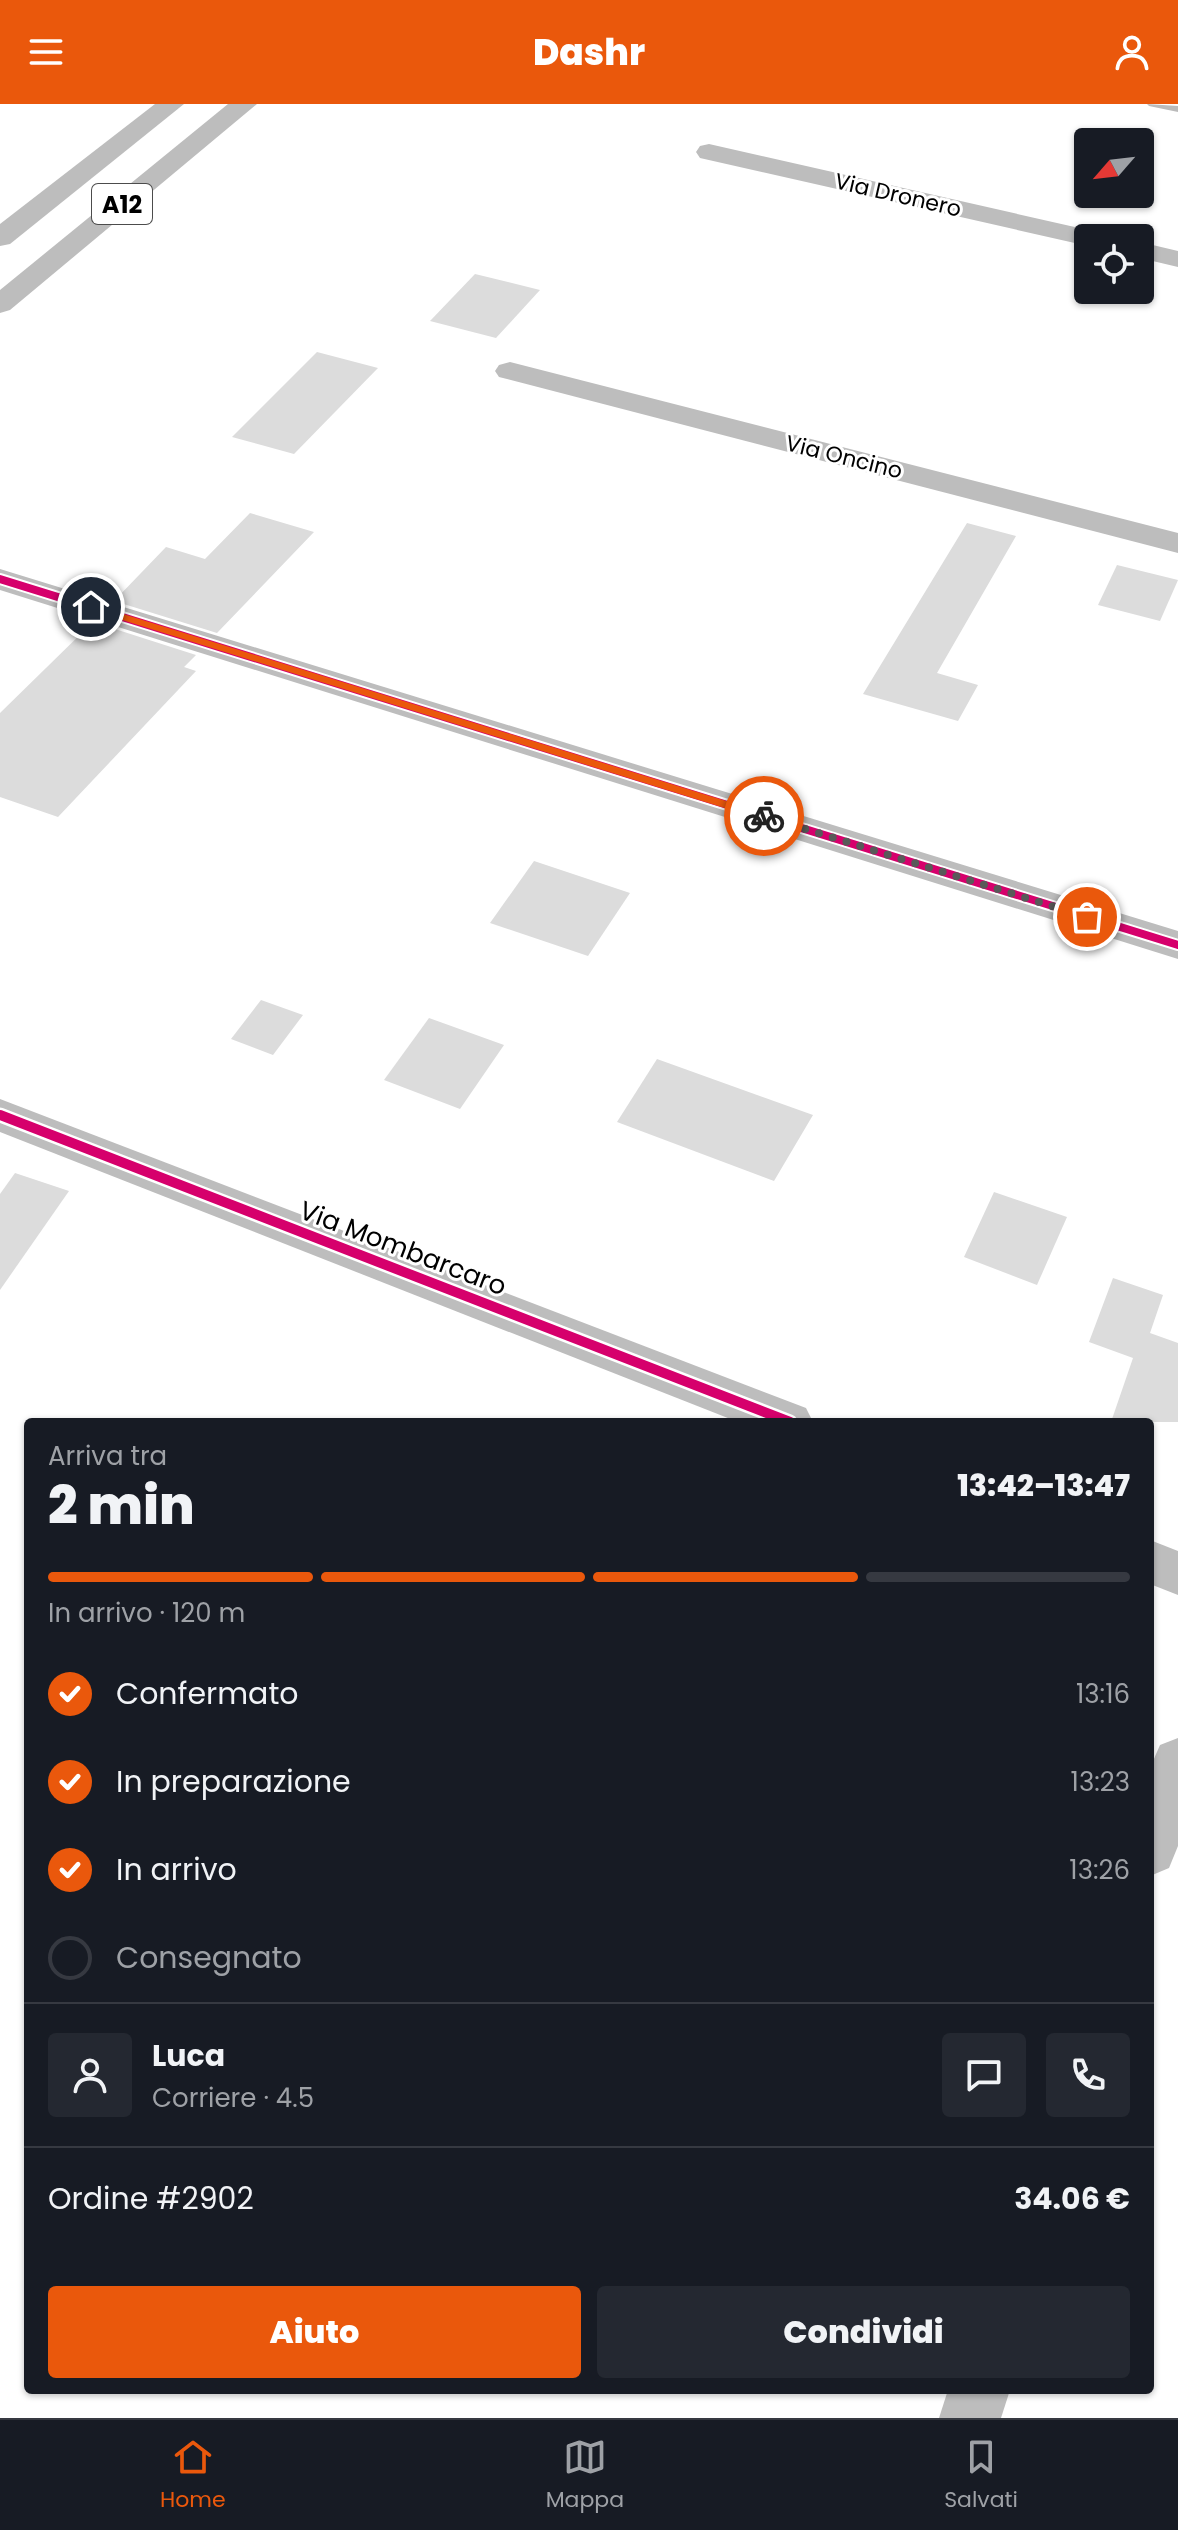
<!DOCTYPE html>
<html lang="it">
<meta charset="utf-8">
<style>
:root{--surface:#171b24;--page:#242831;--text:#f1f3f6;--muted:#9ea1a6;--line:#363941;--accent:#ea580c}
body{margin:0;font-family:Poppins,sans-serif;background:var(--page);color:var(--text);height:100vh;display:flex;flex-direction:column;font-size:30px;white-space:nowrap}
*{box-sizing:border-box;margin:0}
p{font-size:26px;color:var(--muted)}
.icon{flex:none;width:44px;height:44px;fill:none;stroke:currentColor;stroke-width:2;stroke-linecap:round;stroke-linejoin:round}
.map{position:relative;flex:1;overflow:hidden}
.side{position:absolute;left:24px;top:1314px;width:1130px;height:976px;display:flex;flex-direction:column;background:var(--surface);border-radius:8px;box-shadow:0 2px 6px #0004}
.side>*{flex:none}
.needle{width:52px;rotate:242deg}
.buttons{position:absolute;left:1074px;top:24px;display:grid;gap:16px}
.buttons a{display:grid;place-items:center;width:80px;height:80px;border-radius:8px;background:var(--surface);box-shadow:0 2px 6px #0004;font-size:40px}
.pin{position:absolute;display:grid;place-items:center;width:68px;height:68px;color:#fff;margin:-34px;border:4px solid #fff;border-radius:50%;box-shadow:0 2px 8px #0007}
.courier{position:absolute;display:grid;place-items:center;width:80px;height:80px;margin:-40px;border:6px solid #ea580c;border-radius:50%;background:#fff;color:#222;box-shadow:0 2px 10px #0007}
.overview em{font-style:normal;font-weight:800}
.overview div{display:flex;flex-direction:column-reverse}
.overview{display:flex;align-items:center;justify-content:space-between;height:136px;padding:0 24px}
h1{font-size:52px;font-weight:800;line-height:60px}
.bar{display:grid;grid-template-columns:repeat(4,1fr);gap:12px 8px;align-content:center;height:96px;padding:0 24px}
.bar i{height:10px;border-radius:6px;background:var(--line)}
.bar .selected{background:var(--accent)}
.bar p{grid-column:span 4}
.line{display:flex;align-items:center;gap:20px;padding:0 24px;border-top:2px solid var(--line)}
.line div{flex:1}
.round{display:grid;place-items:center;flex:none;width:84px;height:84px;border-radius:8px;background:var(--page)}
ol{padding:0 24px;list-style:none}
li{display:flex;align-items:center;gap:24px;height:88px}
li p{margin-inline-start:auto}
li .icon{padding:8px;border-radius:50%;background:var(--accent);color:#fff;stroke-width:4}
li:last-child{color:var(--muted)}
li i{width:44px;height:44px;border:4px solid var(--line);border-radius:50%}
.action{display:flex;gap:16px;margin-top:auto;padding:16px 24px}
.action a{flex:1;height:92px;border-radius:8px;background:var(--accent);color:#fff;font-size:32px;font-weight:800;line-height:92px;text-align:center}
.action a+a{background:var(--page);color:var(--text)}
header{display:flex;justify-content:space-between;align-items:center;height:104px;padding:0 24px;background:var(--accent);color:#fff;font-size:36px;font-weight:800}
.tabs{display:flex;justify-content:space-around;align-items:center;height:112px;border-top:2px solid var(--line);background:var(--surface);font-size:22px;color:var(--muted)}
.tabs a{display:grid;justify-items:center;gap:4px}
.tabs .selected{color:var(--accent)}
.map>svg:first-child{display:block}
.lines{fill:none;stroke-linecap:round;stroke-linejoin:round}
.stream{fill:#bbb;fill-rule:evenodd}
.building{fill:#dcdcdc}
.minor{fill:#bdbdbd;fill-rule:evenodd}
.tertiary{fill:#bdbdbd;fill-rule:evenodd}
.motorway{fill:#bdbdbd;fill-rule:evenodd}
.cycleway-far1-casing{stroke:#fff;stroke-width:12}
.cycleway-casing{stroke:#fff;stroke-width:15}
.cycleway-far1{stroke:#d6006c;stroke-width:8}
.cycleway{stroke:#d6006c;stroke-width:10}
.route{fill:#ea580c}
.done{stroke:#595959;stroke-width:8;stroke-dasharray:0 14.4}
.labels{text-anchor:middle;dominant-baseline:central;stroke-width:6;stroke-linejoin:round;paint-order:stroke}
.far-street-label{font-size:22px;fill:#000;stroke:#fff}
.shield{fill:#fff;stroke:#4c4c4c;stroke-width:2}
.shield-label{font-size:24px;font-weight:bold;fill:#000}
.street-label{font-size:26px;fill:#000;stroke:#fff}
</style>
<header><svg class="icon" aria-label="menu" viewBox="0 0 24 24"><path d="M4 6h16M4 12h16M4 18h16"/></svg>Dashr<svg class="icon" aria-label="person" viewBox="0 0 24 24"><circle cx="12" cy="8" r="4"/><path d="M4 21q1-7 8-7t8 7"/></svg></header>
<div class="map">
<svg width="1178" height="2314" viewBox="0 0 1178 2314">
<rect width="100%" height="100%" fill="#fff"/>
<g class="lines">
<path class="stream" d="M1147,0L1178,2V8L1149,2Z"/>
</g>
<g class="building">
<path d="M475,170L540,186L496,234L430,217Z"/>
<path d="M317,248L378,264L294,350L232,333Z"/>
<path d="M250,409L314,428L217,529L114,497L166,443L205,455Z"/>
<path d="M967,419L1016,432L937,569L978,581L958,617L863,590Z"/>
<path d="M1117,461L1178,476L1160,517L1098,501Z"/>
<path d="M93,518L196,551L184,563L196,567L58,713L0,693V609Z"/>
<path d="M534,757L630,789L588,852L490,819Z"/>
<path d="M261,896L303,911L273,951L231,935Z"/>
<path d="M429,914L504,941L460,1005L384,976Z"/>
<path d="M657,955L813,1011L774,1077L617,1018Z"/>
<path d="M15,1069L69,1087L0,1186V1090Z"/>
<path d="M994,1088L1067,1113L1037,1181L964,1153Z"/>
<path d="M1113,1174L1163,1191L1150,1229L1178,1239V1318H1111L1133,1254L1089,1238Z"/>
</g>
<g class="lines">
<g class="minor">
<path d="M709,40L1088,126L1098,128L1102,134H1088V142L700,54L696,48L700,42Z"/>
<path d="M1140,138L1178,147V163L1140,154Z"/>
<path d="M510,258L1178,429V449L499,273L495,267L499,261Z"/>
<path d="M0,465L1178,827V855L0,486Z"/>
<path d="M0,995L806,1304L813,1318H738L0,1028Z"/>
<path d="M1150,1436L1178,1447V1491L1150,1480Z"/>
</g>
<g class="tertiary">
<path d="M1178,1634V1742L1169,1764L1150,1772V1664L1160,1641Z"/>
<path d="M948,2286H1010L1001,2314H939Z"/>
</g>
<g class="motorway">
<path d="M155,0H184L10,140L0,142V120Z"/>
<path d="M228,0H257L10,206L0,209V186Z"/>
</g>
<defs>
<path id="cycleway-far1" d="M0,475L1178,841"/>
<path id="cycleway" d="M0,1011L790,1318"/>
</defs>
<use href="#cycleway-far1" class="cycleway-far1-casing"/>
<use href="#cycleway" class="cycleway-casing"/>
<use href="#cycleway-far1" class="cycleway-far1"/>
<use href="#cycleway" class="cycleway"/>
</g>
<path class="route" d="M91,500L768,710L769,712L760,715L87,505V501Z"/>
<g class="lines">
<path class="done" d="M764,712L1087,813"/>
</g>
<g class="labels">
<g class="far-street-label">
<text transform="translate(898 91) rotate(13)">Via Dronero</text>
<text transform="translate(844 353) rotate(14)">Via Oncino</text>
</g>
<rect class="shield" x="92" y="80" width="60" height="40" rx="6"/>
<g class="shield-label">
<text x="122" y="100">A12</text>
</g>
<g class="street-label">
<text transform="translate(403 1144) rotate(21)">Via Mombarcaro</text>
</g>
</g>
</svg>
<div class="buttons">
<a><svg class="needle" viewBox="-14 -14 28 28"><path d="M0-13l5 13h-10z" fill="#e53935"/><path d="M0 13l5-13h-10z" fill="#9ea1a6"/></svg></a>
<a><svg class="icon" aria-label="locate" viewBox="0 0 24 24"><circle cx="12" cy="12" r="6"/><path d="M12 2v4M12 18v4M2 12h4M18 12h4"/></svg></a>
</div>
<div class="pin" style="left:1087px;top:813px;background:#ea580c"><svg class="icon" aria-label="bag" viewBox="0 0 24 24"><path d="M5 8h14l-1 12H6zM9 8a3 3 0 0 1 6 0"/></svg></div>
<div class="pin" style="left:91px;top:503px;background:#1f2937"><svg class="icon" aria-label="home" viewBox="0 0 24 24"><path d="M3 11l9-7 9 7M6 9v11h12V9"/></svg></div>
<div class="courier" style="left:764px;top:712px"><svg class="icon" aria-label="bike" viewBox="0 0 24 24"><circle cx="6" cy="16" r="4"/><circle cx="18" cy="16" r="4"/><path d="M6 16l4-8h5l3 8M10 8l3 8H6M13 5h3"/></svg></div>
<section class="side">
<div class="overview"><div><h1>2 min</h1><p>Arriva tra</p></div><em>13:42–13:47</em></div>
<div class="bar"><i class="selected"></i><i class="selected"></i><i class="selected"></i><i></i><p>In arrivo · 120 m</p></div>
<ol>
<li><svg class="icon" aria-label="check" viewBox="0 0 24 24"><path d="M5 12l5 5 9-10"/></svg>Confermato<p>13:16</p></li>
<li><svg class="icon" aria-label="check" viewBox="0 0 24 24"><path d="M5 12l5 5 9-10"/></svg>In preparazione<p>13:23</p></li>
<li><svg class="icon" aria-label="check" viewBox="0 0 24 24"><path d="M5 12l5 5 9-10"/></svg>In arrivo<p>13:26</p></li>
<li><i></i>Consegnato</li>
</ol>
<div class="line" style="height:144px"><a class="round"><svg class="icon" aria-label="person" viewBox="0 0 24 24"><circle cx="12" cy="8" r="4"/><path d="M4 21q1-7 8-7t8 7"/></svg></a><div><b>Luca</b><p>Corriere · 4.5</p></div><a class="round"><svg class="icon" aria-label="chat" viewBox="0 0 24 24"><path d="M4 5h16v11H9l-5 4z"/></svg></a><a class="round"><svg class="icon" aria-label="phone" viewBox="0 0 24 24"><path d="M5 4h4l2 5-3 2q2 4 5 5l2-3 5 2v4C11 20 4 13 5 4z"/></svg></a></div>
<div class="line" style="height:104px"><div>Ordine #2902</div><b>34.06 €</b></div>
<div class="action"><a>Aiuto</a><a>Condividi</a></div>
</section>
</div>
<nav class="tabs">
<a class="selected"><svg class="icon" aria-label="home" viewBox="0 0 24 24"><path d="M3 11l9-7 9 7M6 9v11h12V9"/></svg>Home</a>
<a><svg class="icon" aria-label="map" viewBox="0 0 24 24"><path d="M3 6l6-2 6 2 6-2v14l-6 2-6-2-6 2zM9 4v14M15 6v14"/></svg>Mappa</a>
<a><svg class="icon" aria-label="saved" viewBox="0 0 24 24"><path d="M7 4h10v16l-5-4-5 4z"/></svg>Salvati</a>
</nav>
